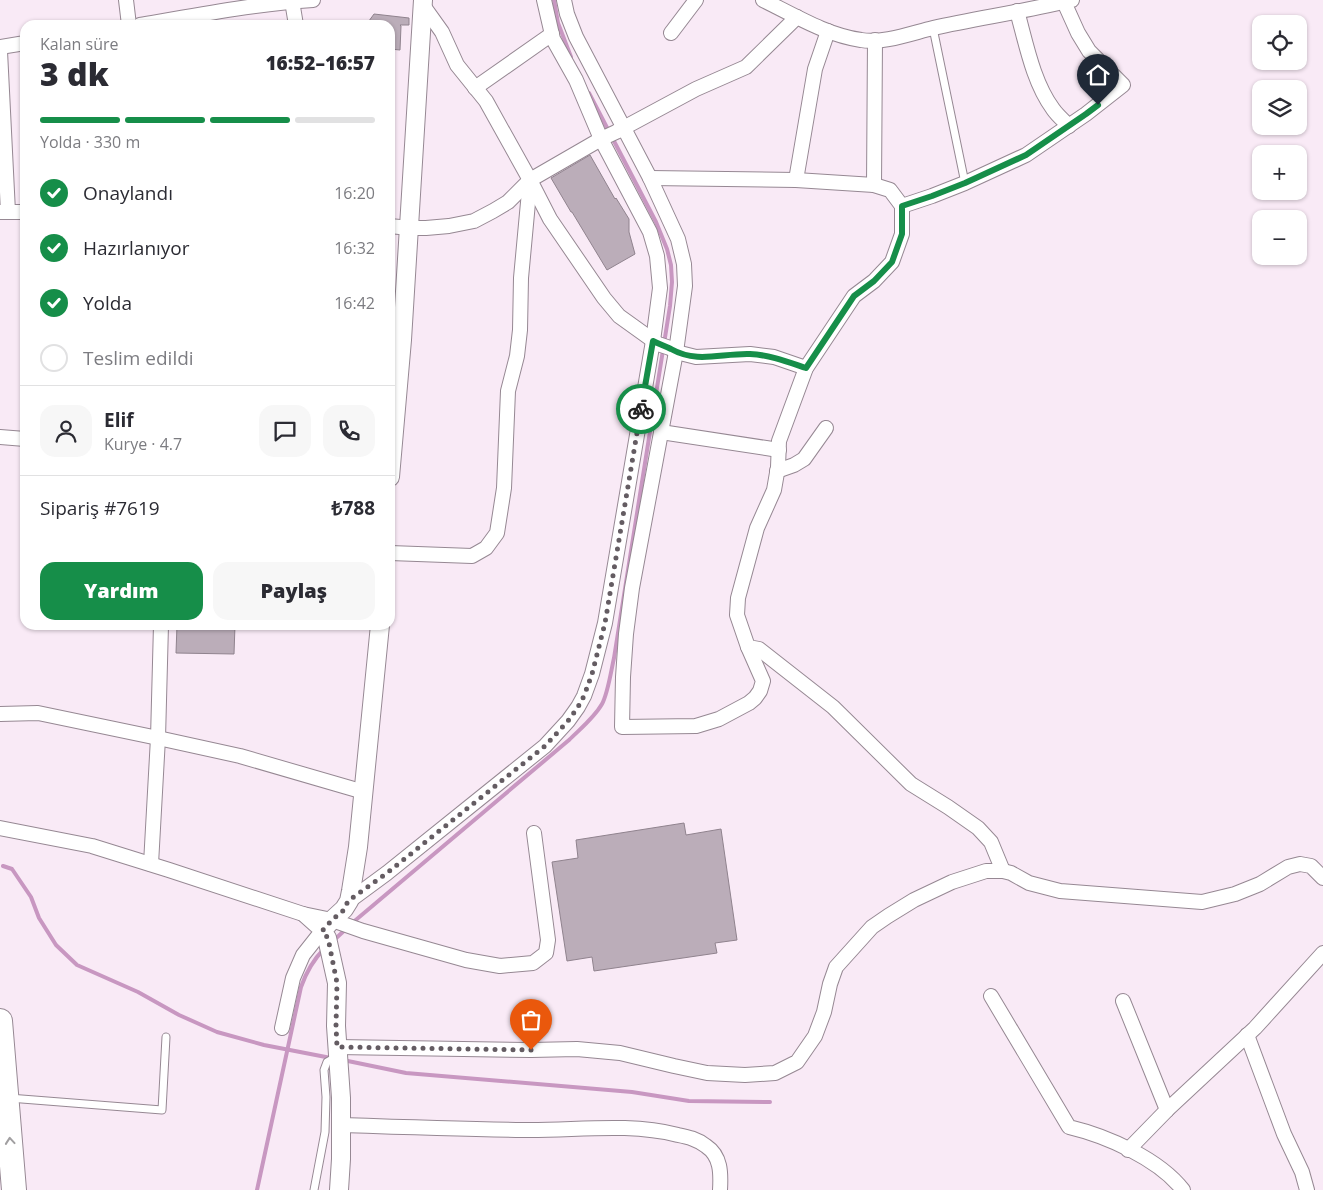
<!DOCTYPE html>
<html lang="tr">
<head>
<meta charset="utf-8">
<style>
	:root { --surface:#fff; --page:#f7f7f7; --text:#2b2b33; --muted:#7c7c81; --line:#e1e1e2; --accent:#168e49 }
	body { margin:0; font-family:"Open Sans",sans-serif; background:var(--page); color:var(--text); height:100vh; display:flex; flex-direction:column; font-size:19px; white-space:nowrap }
	* { box-sizing:border-box; margin:0 }
	p { font-size:16px; color:var(--muted) }
	.icon { flex:none; width:28px; height:28px; fill:none; stroke:currentColor; stroke-width:2; stroke-linecap:round; stroke-linejoin:round }
	.map { position:relative; flex:1; overflow:hidden }
	.drawer { position:absolute; left:20px; top:20px; width:375px; height:610px; display:flex; flex-direction:column; background:var(--surface); border-radius:15px; box-shadow:0 1px 4px #0004 }
	.drawer>* { flex:none }
	.tools { position:absolute; left:1252px; top:15px; display:grid; gap:10px }
	.tools a { display:grid; place-items:center; width:55px; height:55px; border-radius:10px; background:var(--surface); box-shadow:0 1px 4px #0004; font-size:25px }
	.pin { position:absolute; display:grid; place-items:center; width:42px; height:42px; color:#fff; margin:-51px -21px; border-radius:50% 50% 50% 0; rotate:-45deg; box-shadow:0 0 5px #0007 }
	.pin .icon { rotate:45deg }
	.courier { position:absolute; display:grid; place-items:center; width:50px; height:50px; margin:-25px; border:4px solid #168e49; border-radius:50%; background:#fff; color:#222; box-shadow:0 1px 6px #0007 }
	.summary em { font-style:normal; font-weight:800 }
	.summary div { display:flex; flex-direction:column-reverse }
	.summary { display:flex; align-items:center; justify-content:space-between; height:85px; padding:0 20px }
	h1 { font-size:32px; font-weight:800; line-height:38px }
	.bar { display:grid; grid-template-columns:repeat(4,1fr); gap:8px 5px; align-content:center; height:60px; padding:0 20px }
	.bar i { height:6px; border-radius:4px; background:var(--line) }
	.bar .current { background:var(--accent) }
	.bar p { grid-column:span 4 }
	.line { display:flex; align-items:center; gap:12px; padding:0 20px; border-top:1px solid var(--line) }
	.line div { flex:1 }
	.round { display:grid; place-items:center; flex:none; width:52px; height:52px; border-radius:15px; background:var(--page) }
	ol { padding:0 20px; list-style:none }
	li { display:flex; align-items:center; gap:15px; height:55px }
	li p { margin-inline-start:auto }
	li .icon { padding:5px; border-radius:50%; background:var(--accent); color:#fff; stroke-width:4 }
	li:last-child { color:var(--muted) }
	li i { width:28px; height:28px; border:2px solid var(--line); border-radius:50% }
	.button { display:flex; gap:10px; margin-top:auto; padding:10px 20px }
	.button a { flex:1; height:58px; border-radius:15px; background:var(--accent); color:#fff; font-size:20px; font-weight:800; line-height:58px; text-align:center }
	.button a+a { background:var(--page); color:var(--text) }
	.map>svg:first-child { display:block }
	.lines { fill:none; stroke-linecap:round; stroke-linejoin:round }
	.stream { stroke:#c897c1; stroke-width:4 }
	.building { fill:#bbadb9; stroke:#90838e }
	.service-casing { stroke:#968893; stroke-width:9 }
	.minor-casing { stroke:#968893; stroke-width:16 }
	.tertiary-casing { stroke:#968893; stroke-width:20 }
	.trunk-casing { stroke:#968893; stroke-width:26 }
	.service { stroke:#fff; stroke-width:7 }
	.minor { stroke:#fff; stroke-width:14 }
	.tertiary { stroke:#fff; stroke-width:18 }
	.trunk { stroke:#fff; stroke-width:24 }
	.oneway { stroke:#a19fa1 }
	.done { stroke:#645c62; stroke-width:5; stroke-dasharray:0 9 }
	.route { stroke:#168e49; stroke-width:6 }
</style>
</head>
<body>
<div class="map">
<svg width="1323" height="1190" viewBox="0 0 1323 1190">
	<rect width="100%" height="100%" fill="#f9eaf6"/>
	<g class="lines">
		<g class="stream">
			<path d="M554 0 558 23 571 57"/>
			<path d="M3 866 12 869 31 897 39 918 56 945 77 965 138 992 179 1015 217 1032 264 1045 331 1058"/>
			<path d="M351 924 569 740C580 729 594 718 602 704 608 693 611 671 614 658L670 306 672 282 671 265 667 249 656 222 589 93"/>
			<path d="M333 941 346 929"/>
			<path d="M343 1060 406 1073 632 1092 689 1101 770 1102"/>
			<path d="M257 1190 301 987C306 973 313 960 324 949"/>
		</g>
	</g>
	<g class="building">
		<path d="M374 14 409 18V25H400L401 26 400 50 390 49V25H366Z"/>
		<path d="M590 155 615 199 616 198 629 219V232L635 254 607 270 572 212H571L551 178Z"/>
		<path d="M177 625H235L234 654 176 653Z"/>
		<path d="M684 823 686 835 721 829 737 940 715 943 717 953 594 971 592 957 567 961 552 862 578 858 576 840Z"/>
	</g>
	<g class="lines">
		<defs>
			<g id="service">
				<path d="M933 28 965 183"/>
				<path d="M9 1098 162 1110 166 1037"/>
				<path d="M314 1190 325 1132 326 1097 324 1070 327 1062 334 1058H338"/>
			</g>
			<g id="minor">
				<path d="M126 0 129 25"/>
				<path d="M564 0 567 14 576 37 650 178 678 239 684 264 685 286 676 352 632 588 626 634 623 677 622 727 696 726 719 719 749 703 755 698 760 691 763 681 748 647"/>
				<path d="M763 0C794 15 826 35 861 40 882 44 912 33 933 28 979 18 1026 11 1072 0"/>
				<path d="M292 1 296 25"/>
				<path d="M422 4 442 32 457 65 486 101 530 180 550 219 604 298 619 316 658 344 670 348 676 352 696 357 750 354 774 357 806 368"/>
				<path d="M1017 11C1026 43 1033 82 1053 109 1057 115 1063 120 1069 126"/>
				<path d="M140 25C197 15 255 4 313 0"/>
				<path d="M671 33 696 0"/>
				<path d="M0 47 25 43"/>
				<path d="M0 51 8 212"/>
				<path d="M475 88 552 34"/>
				<path d="M650 178 796 180 874 185 890 190 902 206V234L892 262 874 281 854 296 806 368 779 441 778 467 774 490 757 528 738 598 737 615 748 647 759 649 833 707 911 784 948 807 978 828 991 842 1003 871"/>
				<path d="M796 180 815 69 828 31"/>
				<path d="M874 185 875 40"/>
				<path d="M902 206 932 196 965 183 1026 155 1086 114 1123 85 1089 51 1078 33 1064 2"/>
				<path d="M1 212H25"/>
				<path d="M390 226 409 228H426L449 226 474 221 493 211 508 202 530 180 601 139 616 132 696 89 746 67 797 17"/>
				<path d="M661 432 779 450"/>
				<path d="M0 437 25 439"/>
				<path d="M777 471 794 465 804 459 826 428"/>
				<path d="M390 553 472 556 486 548 497 533 504 488 508 391 517 356 520 330 521 278 530 181"/>
				<path d="M0 714 38 713 158 738 240 756 364 792"/>
				<path d="M0 828 92 846 169 870 303 914 322 931 303 955 293 978 282 1028"/>
				<path d="M151 864 158 738 161 625"/>
				<path d="M349 901 387 873 545 746 568 721 578 707 584 696 592 674 605 623 653 341 660 288 657 256 650 232 601 139 576 80 553 39 544 0"/>
				<path d="M303 914 332 920 363 931 466 960 500 966 533 963 546 953 548 940 534 833"/>
				<path d="M991 996 1069 1127C1107 1136 1159 1159 1183 1190"/>
				<path d="M1123 1001 1167 1110"/>
				<path d="M1247 1035 1284 1134 1302 1172 1307 1190"/>
				<path d="M337 1047 531 1050 577 1049 620 1053 674 1066 707 1073 745 1075 775 1073 797 1062 815 1036 824 1012 830 984 836 967 872 927 888 916 914 900 952 882 986 871H1003L1011 873 1029 883 1060 891 1202 902 1235 894 1260 884 1288 867 1300 864 1311 866 1323 878"/>
				<path d="M341 1125C401 1127 462 1129 523 1130 574 1131 627 1122 678 1135 688 1137 697 1139 706 1146 721 1156 721 1173 720 1190"/>
				<path d="M1128 1150 1167 1110 1255 1028 1323 953"/>
			</g>
			<g id="tertiary">
				<path d="M390 477 402 340 423 0"/>
				<path d="M339 1190 341 1159V1098L336 1026 337 983 327 938 322 931 332 920 344 909 349 901 351 891 358 847 380 625"/>
			</g>
			<path id="trunk" d="M0 1021 14 1190"/>
		</defs>
		<use href="#service" class="service-casing"/>
		<use href="#minor" class="minor-casing"/>
		<use href="#tertiary" class="tertiary-casing"/>
		<use href="#trunk" class="trunk-casing"/>
		<use href="#service" class="service"/>
		<use href="#minor" class="minor"/>
		<use href="#tertiary" class="tertiary"/>
		<use href="#trunk" class="trunk"/>
	</g>
	<defs><path id="oneway-chevron" d="M-2-3.5L2.5 0L-2 3.5" fill="none" stroke-width="1.6" stroke-linecap="round" stroke-linejoin="round" transform="scale(1.25)"/></defs>
	<use class="oneway" href="#oneway-chevron" transform="translate(10 1141) rotate(-95)"/>
	<g class="lines">
		<path class="done" d="M531 1050 337 1047 336 1026 337 983 328 938 322 931 332 920 344 910 348 901 387 873 545 746 568 721 578 707 584 696 592 674 605 623 641 409"/>
		<path class="route" d="M641 409 653 341C659 344 665 346 671 349 698 364 721 353 750 354 770 355 788 362 806 368L854 296 874 281 892 262 902 234V206L932 196 965 183 1026 155 1086 114 1098 105"/>
	</g>
</svg>
<div class="tools">
<a><svg class="icon" aria-label="locate" viewBox="0 0 24 24"><circle cx="12" cy="12" r="6"/><path d="M12 2v4M12 18v4M2 12h4M18 12h4"/></svg></a>
<a><svg class="icon" aria-label="layers" viewBox="0 0 24 24"><path d="M12 4l9 5-9 5-9-5zM3 14l9 5 9-5"/></svg></a>
<a>+</a>
<a>−</a>
</div>
<div class="pin" style="left:531px;top:1050px;background:#ea580c"><svg class="icon" aria-label="bag" viewBox="0 0 24 24"><path d="M5 8h14l-1 12H6zM9 8a3 3 0 0 1 6 0"/></svg></div>
<div class="pin" style="left:1098px;top:105px;background:#1f2937"><svg class="icon" aria-label="home" viewBox="0 0 24 24"><path d="M3 11l9-7 9 7M6 9v11h12V9"/></svg></div>
<div class="courier" style="left:641px;top:409px"><svg class="icon" aria-label="bike" viewBox="0 0 24 24"><circle cx="6" cy="16" r="4"/><circle cx="18" cy="16" r="4"/><path d="M6 16l4-8h5l3 8M10 8l3 8H6M13 5h3"/></svg></div>
<section class="drawer">
<div class="summary"><div><h1>3 dk</h1><p>Kalan süre</p></div><em>16:52–16:57</em></div>
<div class="bar"><i class="current"></i><i class="current"></i><i class="current"></i><i></i><p>Yolda · 330 m</p></div>
<ol>
<li><svg class="icon" aria-label="check" viewBox="0 0 24 24"><path d="M5 12l5 5 9-10"/></svg>Onaylandı<p>16:20</p></li>
<li><svg class="icon" aria-label="check" viewBox="0 0 24 24"><path d="M5 12l5 5 9-10"/></svg>Hazırlanıyor<p>16:32</p></li>
<li><svg class="icon" aria-label="check" viewBox="0 0 24 24"><path d="M5 12l5 5 9-10"/></svg>Yolda<p>16:42</p></li>
<li><i></i>Teslim edildi</li>
</ol>
<div class="line" style="height:90px"><a class="round"><svg class="icon" aria-label="person" viewBox="0 0 24 24"><circle cx="12" cy="8" r="4"/><path d="M4 21q1-7 8-7t8 7"/></svg></a><div><b>Elif</b><p>Kurye · 4.7</p></div><a class="round"><svg class="icon" aria-label="chat" viewBox="0 0 24 24"><path d="M4 5h16v11H9l-5 4z"/></svg></a><a class="round"><svg class="icon" aria-label="phone" viewBox="0 0 24 24"><path d="M5 4h4l2 5-3 2q2 4 5 5l2-3 5 2v4C11 20 4 13 5 4z"/></svg></a></div>
<div class="line" style="height:65px"><div>Sipariş #7619</div><b>₺788</b></div>
<div class="button"><a>Yardım</a><a>Paylaş</a></div>
</section>
</div>
</body>
</html>
